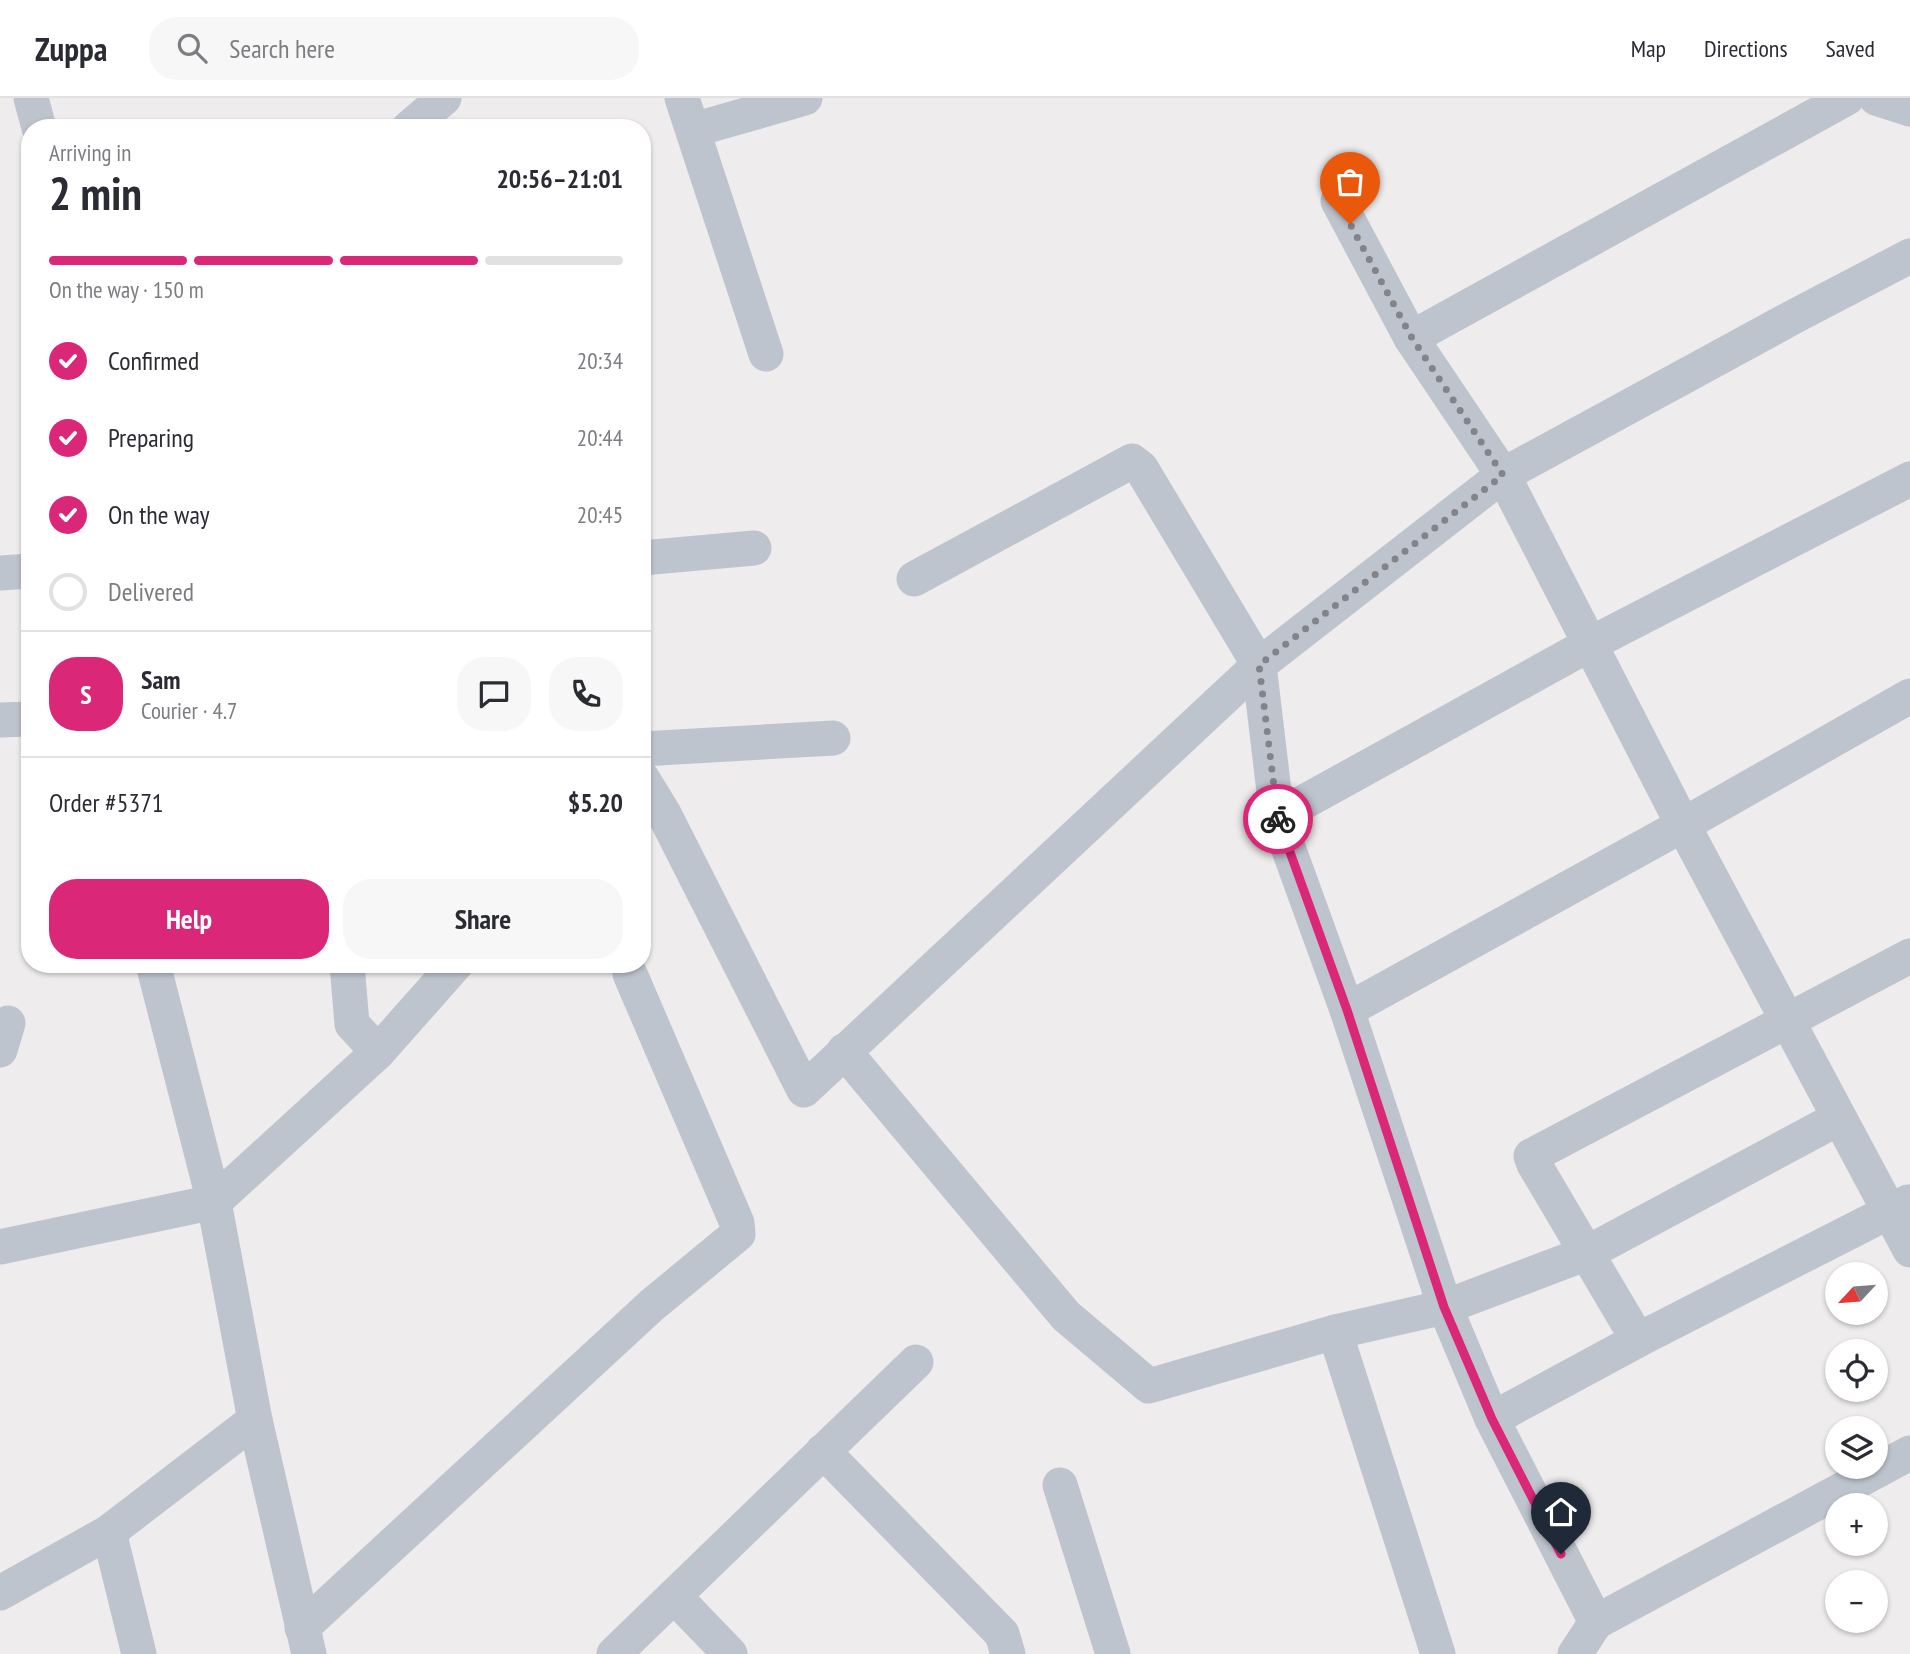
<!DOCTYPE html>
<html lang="en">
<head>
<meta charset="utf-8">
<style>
	:root { --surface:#fff; --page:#f7f7f7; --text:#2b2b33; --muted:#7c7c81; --line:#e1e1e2; --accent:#db2777 }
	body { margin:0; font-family:"PT Sans Narrow",sans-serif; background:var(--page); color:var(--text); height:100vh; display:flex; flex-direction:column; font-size:26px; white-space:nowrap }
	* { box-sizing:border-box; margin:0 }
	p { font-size:23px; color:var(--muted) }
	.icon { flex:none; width:38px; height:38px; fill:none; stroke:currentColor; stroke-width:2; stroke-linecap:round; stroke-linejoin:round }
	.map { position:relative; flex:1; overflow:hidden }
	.drawer { position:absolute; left:21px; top:21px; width:630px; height:854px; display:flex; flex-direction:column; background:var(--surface); border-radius:28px; box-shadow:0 2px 5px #0004 }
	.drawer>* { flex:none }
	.needle { width:46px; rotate:244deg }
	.buttons { position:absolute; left:1825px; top:1164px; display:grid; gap:14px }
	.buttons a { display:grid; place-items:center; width:63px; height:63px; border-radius:50%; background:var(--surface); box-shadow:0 2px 5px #0004; font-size:35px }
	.pin { position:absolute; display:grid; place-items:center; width:60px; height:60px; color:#fff; margin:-72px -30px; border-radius:50% 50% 50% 0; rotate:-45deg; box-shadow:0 0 7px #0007 }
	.pin .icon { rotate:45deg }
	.courier { position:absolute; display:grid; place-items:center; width:70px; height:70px; margin:-35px; border:5px solid #db2777; border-radius:50%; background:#fff; color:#222; box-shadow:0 2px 9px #0007 }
	.head em { font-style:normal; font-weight:700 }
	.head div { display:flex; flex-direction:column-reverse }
	.head { display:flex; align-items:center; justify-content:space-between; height:119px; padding:0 28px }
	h1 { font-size:46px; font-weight:700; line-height:52px }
	.bar { display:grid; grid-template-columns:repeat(4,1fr); gap:10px 7px; align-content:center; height:84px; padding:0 28px }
	.bar i { height:9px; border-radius:5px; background:var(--line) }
	.bar .on { background:var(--accent) }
	.bar p { grid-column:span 4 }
	.line { display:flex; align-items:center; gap:18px; padding:0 28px; border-top:2px solid var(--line) }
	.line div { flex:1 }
	.round { display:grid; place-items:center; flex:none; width:74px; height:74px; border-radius:28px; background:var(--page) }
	ol { padding:0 28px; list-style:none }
	li { display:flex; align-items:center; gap:21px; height:77px }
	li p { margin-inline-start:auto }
	li .icon { padding:7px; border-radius:50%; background:var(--accent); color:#fff; stroke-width:4 }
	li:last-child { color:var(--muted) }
	li i { width:38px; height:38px; border:4px solid var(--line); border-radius:50% }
	.primary-button { display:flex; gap:14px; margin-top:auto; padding:14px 28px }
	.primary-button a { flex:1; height:80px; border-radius:28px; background:var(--accent); color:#fff; font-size:28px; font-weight:700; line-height:80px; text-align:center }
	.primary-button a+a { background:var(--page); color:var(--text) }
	header { display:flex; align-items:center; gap:42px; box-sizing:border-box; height:98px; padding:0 35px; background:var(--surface); border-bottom:2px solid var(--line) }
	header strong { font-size:33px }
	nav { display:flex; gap:38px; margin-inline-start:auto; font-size:24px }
	.search { width:490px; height:63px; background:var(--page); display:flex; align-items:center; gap:18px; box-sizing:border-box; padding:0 24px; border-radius:28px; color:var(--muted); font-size:26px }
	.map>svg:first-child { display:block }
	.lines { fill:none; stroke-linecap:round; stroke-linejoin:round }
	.minor { stroke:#bec4cd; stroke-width:35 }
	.done { stroke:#81858b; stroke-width:7; stroke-dasharray:0 12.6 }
	.route { stroke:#db2777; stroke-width:9 }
</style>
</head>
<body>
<header>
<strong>Zuppa</strong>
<div class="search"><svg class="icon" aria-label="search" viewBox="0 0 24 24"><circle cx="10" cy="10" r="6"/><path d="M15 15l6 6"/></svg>Search here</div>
<nav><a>Map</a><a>Directions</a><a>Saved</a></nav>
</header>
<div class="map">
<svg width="1910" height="1556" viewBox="0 0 1910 1556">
	<rect width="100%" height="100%" fill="#eeecec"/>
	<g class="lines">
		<g class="minor">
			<path d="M31 0 39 30"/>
			<path d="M682 0 766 256"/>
			<path d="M1876 0 1910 11"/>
			<path d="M409 30 444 0"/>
			<path d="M693 32 805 0"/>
			<path d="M1338 103 1411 240 1503 377 1683 727 1910 1152"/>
			<path d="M1411 240 1847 0"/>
			<path d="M642 460 754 450"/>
			<path d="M0 475 30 473"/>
			<path d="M0 622 30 621"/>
			<path d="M642 651 833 640"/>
			<path d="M642 680 664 716 804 992 1259 567 1141 370 1132 363 914 481"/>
			<path d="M1277 719 1590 546 1910 381"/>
			<path d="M153 866 214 1104 255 1322 309 1556"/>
			<path d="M347 866 352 926 378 954"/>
			<path d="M1347 912 1683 727 1910 598"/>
			<path d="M0 952 8 925"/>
			<path d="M844 953 1066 1218 1149 1288 1335 1234"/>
			<path d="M0 1149 214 1104 378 954 456 866"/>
			<path d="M1638 1242 1534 1066 1531 1058 1910 858"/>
			<path d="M1492 1321 1638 1242 1908 1104"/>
			<path d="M823 1353 1002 1536 1008 1556"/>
			<path d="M1060 1387 1113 1556"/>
			<path d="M109 1434 139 1556"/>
			<path d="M0 1495 109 1434 255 1322"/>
			<path d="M674 1498 730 1556"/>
			<path d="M1596 1524 1910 1355"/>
			<path d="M302 1530 652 1207 738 1136 737 1125 630 876"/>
			<path d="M614 1556 916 1264"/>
			<path d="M1438 1556 1335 1234 1445 1209 1587 1155 1839 1020"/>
			<path d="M1575 1556 1596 1524 1492 1321 1445 1209 1347 912 1277 719 1259 567 1503 377 1797 217 1910 158"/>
		</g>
	</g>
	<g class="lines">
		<path class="done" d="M1278 721 1259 567 1503 377 1412 240 1350 126"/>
		<path class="route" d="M1278 721 1347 912 1444 1209 1492 1321 1561 1456"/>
	</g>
</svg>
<div class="buttons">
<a><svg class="needle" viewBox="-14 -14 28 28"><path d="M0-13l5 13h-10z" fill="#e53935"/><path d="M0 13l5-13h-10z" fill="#7c7c81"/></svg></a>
<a><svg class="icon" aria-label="locate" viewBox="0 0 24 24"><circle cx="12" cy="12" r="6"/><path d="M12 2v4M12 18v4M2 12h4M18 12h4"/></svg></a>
<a><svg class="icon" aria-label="layers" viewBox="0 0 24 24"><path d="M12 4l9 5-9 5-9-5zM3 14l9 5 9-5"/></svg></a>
<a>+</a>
<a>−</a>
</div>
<div class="pin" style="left:1350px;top:126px;background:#ea580c"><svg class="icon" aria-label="bag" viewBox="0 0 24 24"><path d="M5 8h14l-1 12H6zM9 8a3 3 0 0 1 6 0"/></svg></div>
<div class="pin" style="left:1561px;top:1456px;background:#1f2937"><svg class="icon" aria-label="home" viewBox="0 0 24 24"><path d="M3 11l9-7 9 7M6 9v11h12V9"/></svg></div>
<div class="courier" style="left:1278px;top:721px"><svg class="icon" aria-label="bike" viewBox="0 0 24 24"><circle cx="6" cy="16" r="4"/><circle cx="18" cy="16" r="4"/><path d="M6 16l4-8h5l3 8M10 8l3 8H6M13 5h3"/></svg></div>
<section class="drawer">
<div class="head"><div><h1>2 min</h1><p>Arriving in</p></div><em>20:56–21:01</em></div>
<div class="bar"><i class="on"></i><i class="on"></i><i class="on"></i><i></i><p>On the way · 150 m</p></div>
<ol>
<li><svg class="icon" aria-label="check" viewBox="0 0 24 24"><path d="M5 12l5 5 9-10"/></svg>Confirmed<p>20:34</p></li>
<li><svg class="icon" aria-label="check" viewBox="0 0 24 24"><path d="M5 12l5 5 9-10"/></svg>Preparing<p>20:44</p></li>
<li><svg class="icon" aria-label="check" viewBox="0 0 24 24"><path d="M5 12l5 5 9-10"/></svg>On the way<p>20:45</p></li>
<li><i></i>Delivered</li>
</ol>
<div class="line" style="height:126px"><b class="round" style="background:var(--accent);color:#fff">S</b><div><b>Sam</b><p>Courier · 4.7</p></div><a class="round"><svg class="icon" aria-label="chat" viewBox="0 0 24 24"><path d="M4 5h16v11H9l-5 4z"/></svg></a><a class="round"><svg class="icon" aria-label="phone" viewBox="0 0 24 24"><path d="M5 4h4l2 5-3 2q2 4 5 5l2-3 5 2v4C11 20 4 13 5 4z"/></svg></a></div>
<div class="line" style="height:91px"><div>Order #5371</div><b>$5.20</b></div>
<div class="primary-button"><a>Help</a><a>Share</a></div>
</section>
</div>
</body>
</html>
